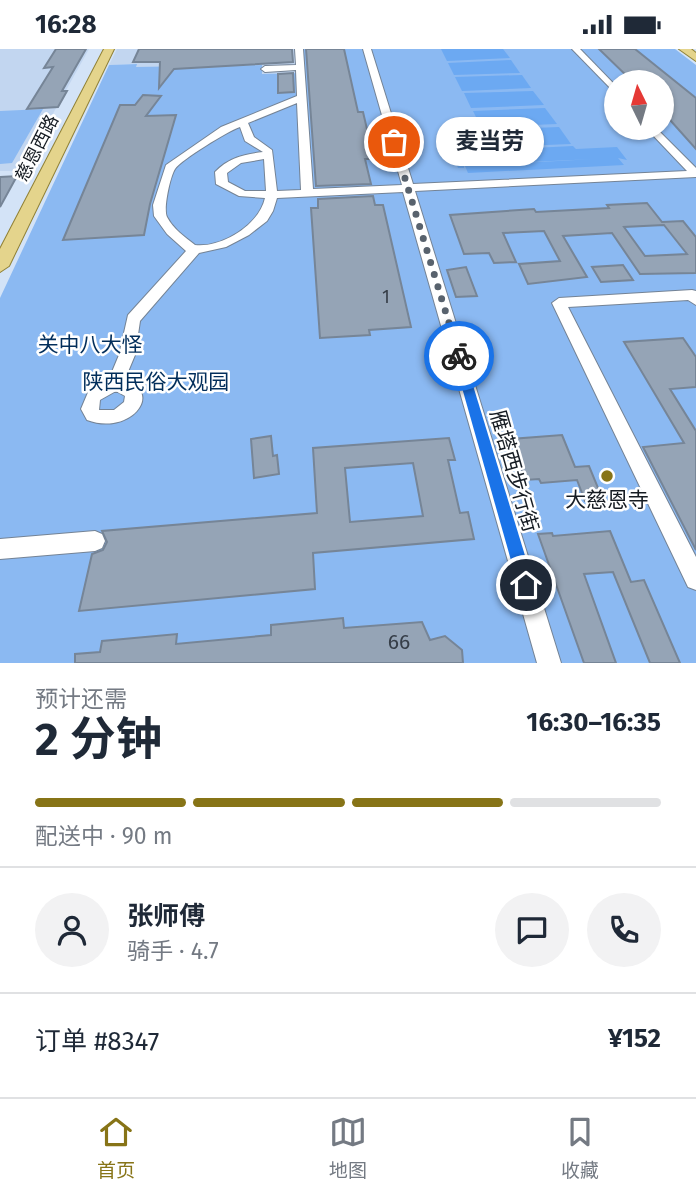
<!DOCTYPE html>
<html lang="zh">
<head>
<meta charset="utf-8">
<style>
	:root { --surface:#fff; --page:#f2f2f3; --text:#1f2937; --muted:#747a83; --line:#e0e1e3; --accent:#877417 }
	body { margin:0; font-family:"Fira Sans","Noto Sans SC",sans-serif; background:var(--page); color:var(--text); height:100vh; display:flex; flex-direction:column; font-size:26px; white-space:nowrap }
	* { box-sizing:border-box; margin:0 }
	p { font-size:23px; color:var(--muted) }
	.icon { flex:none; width:38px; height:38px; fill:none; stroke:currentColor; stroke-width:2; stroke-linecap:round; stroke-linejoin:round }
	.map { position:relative; height:614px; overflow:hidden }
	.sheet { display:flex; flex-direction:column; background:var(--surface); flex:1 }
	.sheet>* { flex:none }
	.needle { width:46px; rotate:355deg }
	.controls { position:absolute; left:604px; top:21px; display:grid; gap:14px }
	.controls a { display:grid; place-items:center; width:70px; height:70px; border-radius:50%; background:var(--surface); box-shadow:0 2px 5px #0004; font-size:35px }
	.pin { position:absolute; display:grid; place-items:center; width:60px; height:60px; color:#fff; margin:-30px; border:4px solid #fff; border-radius:50%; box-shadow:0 2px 7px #0007 }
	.courier { position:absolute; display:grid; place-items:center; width:70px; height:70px; margin:-35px; border:5px solid #1a73e8; border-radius:50%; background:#fff; color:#222; box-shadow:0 2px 9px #0007 }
	.bubble { position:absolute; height:49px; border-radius:24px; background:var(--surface); box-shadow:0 2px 5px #0004; font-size:23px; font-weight:700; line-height:49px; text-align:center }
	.headline em { font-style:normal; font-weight:700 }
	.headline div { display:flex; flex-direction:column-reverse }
	.headline { display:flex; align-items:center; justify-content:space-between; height:119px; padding:0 35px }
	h1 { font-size:46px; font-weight:700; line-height:52px }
	.bar { display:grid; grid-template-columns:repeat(4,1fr); gap:10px 7px; align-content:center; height:84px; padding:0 35px }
	.bar i { height:9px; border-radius:5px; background:var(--line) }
	.bar .current { background:var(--accent) }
	.bar p { grid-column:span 4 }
	.line { display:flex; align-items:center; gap:18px; padding:0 35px; border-top:2px solid var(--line) }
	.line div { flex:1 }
	.round { display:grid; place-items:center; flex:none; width:74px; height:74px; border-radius:37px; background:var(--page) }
	.status { display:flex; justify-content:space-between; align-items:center; height:49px; padding:0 35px; background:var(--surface); direction:ltr }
	.status svg { height:19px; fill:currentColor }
	.dock { display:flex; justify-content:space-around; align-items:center; height:98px; border-top:2px solid var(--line); background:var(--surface); font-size:19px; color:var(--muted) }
	.dock a { display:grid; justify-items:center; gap:4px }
	.dock .current { color:var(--accent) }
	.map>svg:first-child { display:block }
	.built { fill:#c2d6f0 }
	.green { fill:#8bb9f2; fill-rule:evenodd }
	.water { fill:#6ca9f2 }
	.building { fill:#95a4b6; stroke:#768597; stroke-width:2; fill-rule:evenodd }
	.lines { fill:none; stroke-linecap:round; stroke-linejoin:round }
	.minor-casing { stroke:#748395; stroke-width:2 }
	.major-casing { stroke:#908135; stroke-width:2 }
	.minor { fill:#fff; fill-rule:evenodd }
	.major { fill:#e4d48c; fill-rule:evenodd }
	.route { fill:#1a73e8 }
	.done { stroke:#58626d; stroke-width:7; stroke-dasharray:0 12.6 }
	.poi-dot { fill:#877417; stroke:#fff; stroke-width:2.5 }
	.labels { text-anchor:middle; stroke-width:5; stroke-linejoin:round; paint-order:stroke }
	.far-street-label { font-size:18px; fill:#161c23; stroke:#fff }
	.number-label { font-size:18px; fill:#363e48 }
	.park-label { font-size:21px; fill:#022e5b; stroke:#fff }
	.street-label { font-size:21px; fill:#161c23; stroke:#fff }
	.poi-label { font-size:21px; fill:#161c23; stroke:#fff }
	.near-number-label { font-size:21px; fill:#363e48 }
</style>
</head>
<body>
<div class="status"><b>16:28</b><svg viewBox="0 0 49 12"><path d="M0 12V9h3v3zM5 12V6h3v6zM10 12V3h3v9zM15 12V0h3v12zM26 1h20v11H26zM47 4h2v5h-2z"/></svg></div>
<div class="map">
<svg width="696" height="614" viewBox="0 0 696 614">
	<rect width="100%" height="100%" fill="#d3e3f7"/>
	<g class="built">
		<path d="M0 0H89L21 122H0Z"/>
		<path d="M117 0H302L307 24 261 25V16L135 19 136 15 109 16Z"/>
	</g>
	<g class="green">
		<path d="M299 0H675L696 16V614H0V249L109 16 137 15 136 18 262 16V25L300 24ZM616 33H662V79H616Z"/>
		<path d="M43 60 12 114 0 115V62Z"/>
	</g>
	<g class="water">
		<path d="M441 0H503L510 9 447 12Z"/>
		<path d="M511 11 520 24 454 26 448 14Z"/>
		<path d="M522 26 531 39 462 42 455 28Z"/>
		<path d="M533 42 544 56 471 59 464 44Z"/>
		<path d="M545 59 557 75 481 78 473 62Z"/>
		<path d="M559 78 571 95 492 98 483 81Z"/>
		<path d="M573 97 576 100 617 98 627 111 618 109 624 116 468 124 465 117 594 110 464 116V119H458L453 106 494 104 493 101Z"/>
	</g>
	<g class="building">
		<path d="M56 0H86L62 42H67L58 58 27 60 53 18 44 19Z"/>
		<path d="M139 0H292L293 13 174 20 159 39 160 13H133Z"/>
		<path d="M306 0H344L358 63H363L374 110H365L371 135 316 137Z"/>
		<path d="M599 0H635L696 49V100L662 62V33H633Z"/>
		<path d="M293 24 294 43 278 44V25Z"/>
		<path d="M143 46 161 47 146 67 176 66 150 155 144 186 63 191 120 56H135Z"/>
		<path d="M17 127 0 158V128Z"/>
		<path d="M373 147 375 156H383L411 278 369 281 370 286 320 289 311 159H318V150Z"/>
		<path d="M647 154 662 173 683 172 696 188V224L640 225 612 184 563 187 587 228 528 235 519 215 560 212 544 182 503 184 516 213 494 214 489 204 464 205 450 166 534 160 536 163 609 159 607 156ZM664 176 687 205 645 207 624 178Z"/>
		<path d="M623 216 633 231 601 233 592 218Z"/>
		<path d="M466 218 477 247 456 248 447 221Z"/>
		<path d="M683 289 696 308V338L670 340 696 382V501L643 398 684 394 624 293Z"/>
		<path d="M562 386 575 418 589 417 603 451 585 452 577 431 541 434 539 430 525 431 511 390Z"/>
		<path d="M271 387 273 407 277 406 279 425 254 429 251 390Z"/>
		<path d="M449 389 455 411H448L460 464 468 463 474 490 313 504 315 540 79 562 92 505 103 501 107 493 102 482 317 464 313 399ZM413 414 423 467 350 473 345 419Z"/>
		<path d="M610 482 631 533 644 531 680 614H650L613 523 584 525 616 614H584L538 485 552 484 553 487Z"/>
		<path d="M343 569 344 579 422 573 430 591 445 587 462 601 463 614H75V605L100 603 102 592 177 585 176 595 271 586V576Z"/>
	</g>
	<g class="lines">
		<defs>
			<g id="minor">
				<path d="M295 0H303L313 140 402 136 363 0H371L413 135 687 122 646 79H656L696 119V128L415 142 561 614H537L403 143 277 149 273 162 267 172 249 186 226 198 199 204 140 272 135 306 125 330C165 345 129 387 87 371L81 360 89 341 109 330 119 306 128 266 186 202 167 185 154 167 153 156 166 116 221 78 297 47 296 21 265 23 261 20 265 17 296 16ZM297 54 301 141 277 142 272 101 254 88 248 74ZM240 78 245 92 263 103C245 105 228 109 215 123L216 135 239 147 265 149C259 176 222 199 195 196 185 188 173 180 167 168 163 160 170 128 175 120 181 111 228 82 240 78ZM264 110 266 142H245L228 133 227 124 241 114ZM116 342 125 347 124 353 114 361H99L100 351Z"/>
				<path d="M572 0H580L616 37V45Z"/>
				<path d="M692 241 696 242V256L688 251 568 258 696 508V541L688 538 552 254 559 249Z"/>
				<path d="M95 482 102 485 105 492 102 499 95 502 0 510V490Z"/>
			</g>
			<g id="major">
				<path d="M104 0H114L9 217 0 223V200Z"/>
				<path d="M679 0H691L696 4V12Z"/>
			</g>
		</defs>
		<use href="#minor" class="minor-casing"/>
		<use href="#major" class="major-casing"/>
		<use href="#minor" class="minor"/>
		<use href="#major" class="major"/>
	</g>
	<path class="route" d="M459 302 464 307 534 536 531 542 526 544 520 542 518 536 453 307Z"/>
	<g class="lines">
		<path class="done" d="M394 93 459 307"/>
	</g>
	<circle class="poi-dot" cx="607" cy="427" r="7"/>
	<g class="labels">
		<g class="far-street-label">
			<text transform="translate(37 99) rotate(-63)" y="6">慈恩西路</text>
		</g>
		<g class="number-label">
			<text x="386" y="254">1</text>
		</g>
		<g class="park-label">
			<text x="90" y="303">关中八大怪</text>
			<text x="156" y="340">陕西民俗大观园</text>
		</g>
		<g class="street-label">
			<text transform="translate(514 422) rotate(74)" y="7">雁塔西步行街</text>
		</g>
		<g class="poi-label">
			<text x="607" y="458">大慈恩寺</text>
		</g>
		<g class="near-number-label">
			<text x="399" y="600">66</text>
		</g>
	</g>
</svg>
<div class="controls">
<a><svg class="needle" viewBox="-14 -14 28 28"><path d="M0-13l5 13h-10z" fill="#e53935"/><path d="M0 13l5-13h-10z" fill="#747a83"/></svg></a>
</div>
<div class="pin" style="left:394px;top:93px;background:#ea580c"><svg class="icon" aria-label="bag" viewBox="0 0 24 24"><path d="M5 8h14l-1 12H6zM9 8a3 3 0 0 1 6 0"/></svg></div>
<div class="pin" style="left:526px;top:536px;background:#1f2937"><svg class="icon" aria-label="home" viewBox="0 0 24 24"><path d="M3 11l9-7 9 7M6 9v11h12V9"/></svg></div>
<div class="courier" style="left:459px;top:307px"><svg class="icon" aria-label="bike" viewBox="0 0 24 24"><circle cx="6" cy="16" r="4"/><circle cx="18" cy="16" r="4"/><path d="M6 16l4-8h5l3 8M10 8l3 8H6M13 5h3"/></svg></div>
<div class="bubble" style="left:436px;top:68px;width:108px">麦当劳</div>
</div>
<section class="sheet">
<div class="headline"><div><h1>2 分钟</h1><p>预计还需</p></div><em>16:30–16:35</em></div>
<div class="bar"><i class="current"></i><i class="current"></i><i class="current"></i><i></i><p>配送中 · 90 m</p></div>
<div class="line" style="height:126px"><a class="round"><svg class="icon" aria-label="person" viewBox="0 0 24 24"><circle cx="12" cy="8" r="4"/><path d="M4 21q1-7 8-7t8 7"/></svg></a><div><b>张师傅</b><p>骑手 · 4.7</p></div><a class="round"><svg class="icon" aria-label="chat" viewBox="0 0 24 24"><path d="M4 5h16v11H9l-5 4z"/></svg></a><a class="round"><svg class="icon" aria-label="phone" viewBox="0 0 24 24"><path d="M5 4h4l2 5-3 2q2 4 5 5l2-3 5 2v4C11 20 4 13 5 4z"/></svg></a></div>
<div class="line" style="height:91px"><div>订单 #8347</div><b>¥152</b></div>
</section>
<nav class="dock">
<a class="current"><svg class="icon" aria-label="home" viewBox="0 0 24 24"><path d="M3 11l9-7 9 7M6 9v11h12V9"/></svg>首页</a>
<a><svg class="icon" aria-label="map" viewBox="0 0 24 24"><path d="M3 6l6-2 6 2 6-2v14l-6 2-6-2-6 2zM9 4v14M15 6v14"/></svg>地图</a>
<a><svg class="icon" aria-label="saved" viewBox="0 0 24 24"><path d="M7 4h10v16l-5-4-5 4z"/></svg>收藏</a>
</nav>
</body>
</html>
